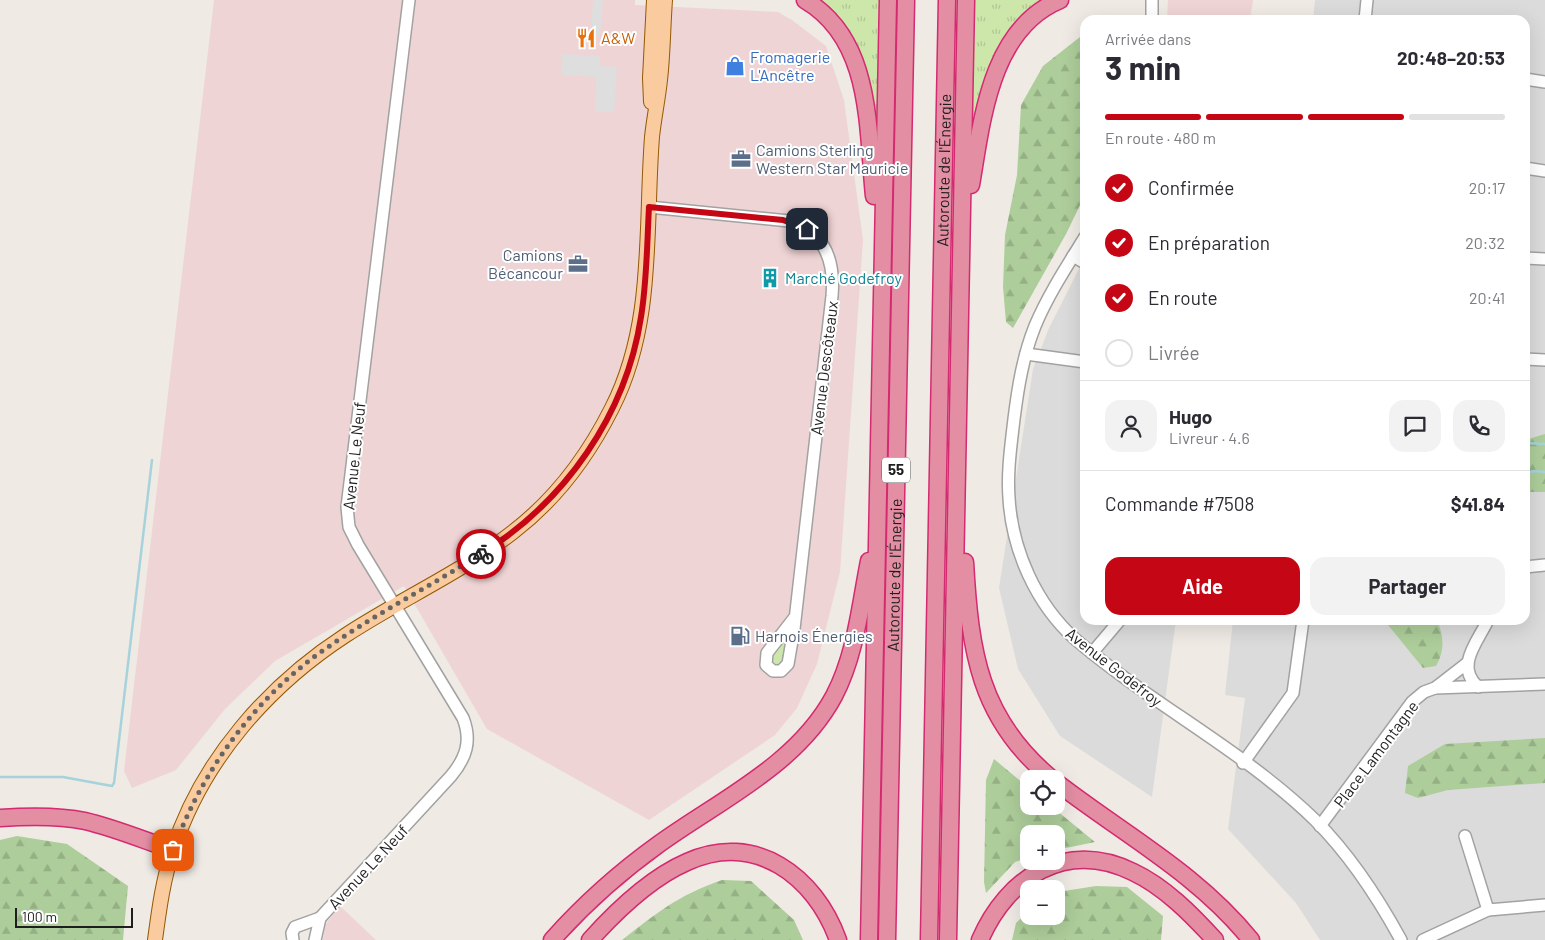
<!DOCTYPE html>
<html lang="fr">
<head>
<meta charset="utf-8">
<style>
	:root { --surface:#fff; --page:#f2f2f3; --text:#2b2b33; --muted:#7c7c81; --line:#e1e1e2; --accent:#c50715 }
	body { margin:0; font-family:Barlow,sans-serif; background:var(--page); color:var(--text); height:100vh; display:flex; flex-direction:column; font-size:19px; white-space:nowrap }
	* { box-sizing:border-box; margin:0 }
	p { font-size:16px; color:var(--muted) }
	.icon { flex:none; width:28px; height:28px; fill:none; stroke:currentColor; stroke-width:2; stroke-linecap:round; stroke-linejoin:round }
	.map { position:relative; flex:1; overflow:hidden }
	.drawer { position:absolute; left:1080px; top:15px; width:450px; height:610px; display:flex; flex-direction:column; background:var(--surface); border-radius:15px; box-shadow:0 5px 20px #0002 }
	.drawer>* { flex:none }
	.buttons { position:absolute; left:1020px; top:770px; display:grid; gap:10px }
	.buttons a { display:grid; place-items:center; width:45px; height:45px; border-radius:10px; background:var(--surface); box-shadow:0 5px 20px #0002; font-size:25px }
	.scale { position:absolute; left:15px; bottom:12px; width:118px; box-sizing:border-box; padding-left:5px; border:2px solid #1e1e1e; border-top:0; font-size:14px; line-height:18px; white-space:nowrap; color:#1e1e1e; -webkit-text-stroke:4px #fff; paint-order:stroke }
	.pin { position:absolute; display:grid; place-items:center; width:42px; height:42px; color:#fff; margin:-21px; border-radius:10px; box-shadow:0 2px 8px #0006 }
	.courier { position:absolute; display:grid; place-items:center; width:50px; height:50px; margin:-25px; border:4px solid #c50715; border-radius:50%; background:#fff; color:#222; box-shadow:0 1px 6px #0007 }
	.overview em { font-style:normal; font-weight:700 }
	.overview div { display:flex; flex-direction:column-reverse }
	.overview { display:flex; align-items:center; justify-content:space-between; height:85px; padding:0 25px }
	h1 { font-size:32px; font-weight:700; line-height:38px }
	.bar { display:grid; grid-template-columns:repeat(4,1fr); gap:8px 5px; align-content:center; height:60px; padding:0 25px }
	.bar i { height:6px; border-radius:4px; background:var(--line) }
	.bar .current { background:var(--accent) }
	.bar p { grid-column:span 4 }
	.line { display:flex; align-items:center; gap:12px; padding:0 25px; border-top:1px solid var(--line) }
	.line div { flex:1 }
	.round { display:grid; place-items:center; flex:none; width:52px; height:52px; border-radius:15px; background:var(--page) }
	ol { padding:0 25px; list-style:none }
	li { display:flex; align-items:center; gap:15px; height:55px }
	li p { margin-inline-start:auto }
	li .icon { padding:5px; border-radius:50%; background:var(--accent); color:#fff; stroke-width:4 }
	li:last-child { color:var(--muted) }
	li i { width:28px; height:28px; border:2px solid var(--line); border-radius:50% }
	.action { display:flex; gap:10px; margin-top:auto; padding:10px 25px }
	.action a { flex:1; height:58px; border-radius:15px; background:var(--accent); color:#fff; font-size:20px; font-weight:700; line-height:58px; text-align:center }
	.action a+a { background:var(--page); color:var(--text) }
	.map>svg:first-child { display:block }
	.residential { fill:#dcdbdb }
	.commercial { fill:#efd4d5 }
	.grass { fill:url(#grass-tufts) }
	.forest { fill:url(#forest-firs) }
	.parking { fill:#dedede }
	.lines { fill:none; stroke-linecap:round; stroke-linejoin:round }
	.stream { stroke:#a6d3db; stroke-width:2.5 }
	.minor-casing { stroke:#a2a2a2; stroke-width:14 }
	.major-casing { stroke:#935905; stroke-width:16 }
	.highway-casing { stroke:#d42a71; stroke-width:19 }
	.minor { stroke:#fff; stroke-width:11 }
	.major { stroke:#f9cb9f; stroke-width:14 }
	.highway { stroke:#e48ea4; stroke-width:16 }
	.done { stroke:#676563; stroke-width:5; stroke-dasharray:0 9 }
	.route { stroke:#c50715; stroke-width:6 }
	.labels { text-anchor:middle; stroke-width:4; stroke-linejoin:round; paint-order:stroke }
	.shield { fill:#fff; stroke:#626262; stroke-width:1 }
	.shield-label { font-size:15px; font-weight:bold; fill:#1e1e1e }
	.food-label { font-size:16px; fill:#c56008; stroke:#fff; text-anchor:start }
	.shop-label { font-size:16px; fill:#366cbe; stroke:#fff; text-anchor:start }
	.service-label { font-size:16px; fill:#4e5e75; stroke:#fff; text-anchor:start }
	.street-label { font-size:16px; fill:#1e1e1e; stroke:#fff }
	.culture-label { font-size:16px; fill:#0d838f; stroke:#fff; text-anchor:start }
</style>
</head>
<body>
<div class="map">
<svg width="1545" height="940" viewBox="0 0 1545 940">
	<defs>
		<pattern id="grass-tufts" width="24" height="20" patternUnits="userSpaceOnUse" patternTransform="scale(1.25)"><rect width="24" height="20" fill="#cde7ab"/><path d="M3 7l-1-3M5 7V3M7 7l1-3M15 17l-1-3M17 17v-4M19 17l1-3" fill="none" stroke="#b0c693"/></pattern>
		<pattern id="forest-firs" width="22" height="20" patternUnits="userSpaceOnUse" patternTransform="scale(1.25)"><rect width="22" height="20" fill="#adcd9a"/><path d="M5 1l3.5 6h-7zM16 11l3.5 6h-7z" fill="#94b084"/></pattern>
	</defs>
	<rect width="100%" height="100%" fill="#efeae4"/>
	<g class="residential">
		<path d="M1315 0H1545V940H1320L1296 903 1228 829 1245 698 1225 695 1233 620H1525V20H1313Z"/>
		<path d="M1085 257V620H1176L1152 797 1060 736 1018 669 999 588 1033 369 1049 328Z"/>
	</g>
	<g class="commercial">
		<path d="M214 0H635V5L778 12 792 20 826 46 844 100 863 240 840 572 817 664 797 708 775 735 649 820 487 729 404 586 275 661 225 709 176 770 132 788 124 771Z"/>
		<path d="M1168 0H1253L1250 20H1167Z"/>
		<path d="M340 906 376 940H323L325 925Z"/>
	</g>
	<g class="grass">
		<path d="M813 0H881L878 119 876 120 868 89Z"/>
		<path d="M971 0H1046L1031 11 971 128Z"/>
		<path d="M789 629 783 662 781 664H772L771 655Z"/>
	</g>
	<g class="forest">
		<path d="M1080 37 1085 38V195L1066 234 1013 328 1006 322 1003 287 1005 235 1017 175 1021 105 1043 66Z"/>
		<path d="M1545 434V492H1525V440Z"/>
		<path d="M1384 620H1437C1444 637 1445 650 1436 666L1423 668Z"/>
		<path d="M1545 738V783L1448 790 1418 798 1405 793 1408 766 1445 744Z"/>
		<path d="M994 759 1029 788V806H1051L1095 842 1056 850V834H1029V857L1015 862 986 893 984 882 986 780Z"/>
		<path d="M17 836 67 844 128 886 123 940H0V840Z"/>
		<path d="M722 880 751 881 794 920 803 940H622C658 912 677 896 722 880Z"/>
		<path d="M1096 886 1127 887 1163 916 1161 940H1012L1016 923 1029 910V916H1056V894L1064 891Z"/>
	</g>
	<g class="parking">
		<path d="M593 0H603L600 36 591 35Z"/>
		<path d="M562 54 600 56V66L617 67 614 112 595 111 596 77 561 75Z"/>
	</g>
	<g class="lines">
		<g class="stream">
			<path d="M1525 443 1545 444"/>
			<path d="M1525 473 1534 471 1545 472"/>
			<path d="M0 777H63L112 786 114 783 152 460"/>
		</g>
		<defs>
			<g id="minor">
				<path d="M1152 20V0"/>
				<path d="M1365 20 1367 0"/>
				<path d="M1525 79 1545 82"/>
				<path d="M1525 168 1545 171"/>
				<path d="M649 207 789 221C825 232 835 261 832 296L794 629 788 664 781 671H773L766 665 767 653 795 617"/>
				<path d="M1085 237C1067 266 1048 295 1035 326 1023 356 1018 387 1014 419 1011 445 1007 472 1009 498 1012 550 1036 604 1075 639 1151 704 1243 750 1315 820 1350 855 1377 896 1401 940"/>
				<path d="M1073 256 1085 263"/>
				<path d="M1525 258 1545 259"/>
				<path d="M1026 354 1085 362"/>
				<path d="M1525 359 1545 360"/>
				<path d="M1525 567 1545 565"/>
				<path d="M1092 653 1120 620"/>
				<path d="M1466 664 1435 688 1545 684"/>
				<path d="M1478 687C1455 666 1477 643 1488 620"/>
				<path d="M1243 763 1293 693 1303 620"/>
				<path d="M1320 826 1412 702 1424 692 1435 688"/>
				<path d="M1465 836 1488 910"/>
				<path d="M293 940 292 933 295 927 320 918 451 776C466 758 472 741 463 718L358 545 349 527 347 507 409 0"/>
				<path d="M315 940 320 918"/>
				<path d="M1423 940 1488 910 1545 905"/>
			</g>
			<g id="major">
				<path d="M651 102 650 78 654 0"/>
				<path d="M155 940C159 910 163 879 173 850 202 760 269 685 346 635 401 599 462 572 513 532 556 499 588 456 612 408 655 324 645 228 652 137 654 118 658 99 660 80 663 54 663 27 665 0"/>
			</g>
			<g id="highway">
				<path d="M805 0C873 40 867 129 874 196"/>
				<path d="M971 185C982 121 990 29 1060 0"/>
				<path d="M965 562C970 651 979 719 1052 779"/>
				<path d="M1056 782C1123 834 1197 873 1251 940"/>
				<path d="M0 818C28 816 57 815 85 821 115 828 143 840 173 850"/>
				<path d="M552 940C584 904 620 872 659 844 720 800 797 765 834 696 856 654 860 606 869 561"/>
				<path d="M590 940C617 910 650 878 687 862 755 831 815 876 838 940"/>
				<path d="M869 940 888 0"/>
				<path id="s1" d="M887 940 906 0"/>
				<path id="s2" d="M929 940 947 0"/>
				<path d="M948 940 966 0"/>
				<path d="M980 940C1007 877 1066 839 1133 872 1165 887 1192 915 1215 940"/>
			</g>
		</defs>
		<use href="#minor" class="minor-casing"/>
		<use href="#major" class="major-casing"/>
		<use href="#highway" class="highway-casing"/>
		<use href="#minor" class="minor"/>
		<use href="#major" class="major"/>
		<use href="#highway" class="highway"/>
	</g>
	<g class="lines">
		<path class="done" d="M173 850C202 772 251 703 318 654 370 617 427 588 481 554"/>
		<path class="route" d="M481 554C565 502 626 415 641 317 647 281 647 243 649 207L783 220 807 229"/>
	</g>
	<defs>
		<symbol id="restaurant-bare" viewBox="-9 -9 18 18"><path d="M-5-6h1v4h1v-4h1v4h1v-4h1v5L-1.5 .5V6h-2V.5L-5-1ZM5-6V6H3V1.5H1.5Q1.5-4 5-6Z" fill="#e8710a" stroke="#fff" stroke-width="2.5" paint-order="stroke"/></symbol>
		<symbol id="shop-bare" viewBox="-9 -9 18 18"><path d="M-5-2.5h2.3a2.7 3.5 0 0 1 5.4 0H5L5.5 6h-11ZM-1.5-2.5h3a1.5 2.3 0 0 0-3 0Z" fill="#3f7fe0" stroke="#fff" stroke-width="2.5" paint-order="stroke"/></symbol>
		<symbol id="office-bare" viewBox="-9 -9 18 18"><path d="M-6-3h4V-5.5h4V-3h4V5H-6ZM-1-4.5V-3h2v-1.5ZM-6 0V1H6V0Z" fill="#5c6f8a" stroke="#fff" stroke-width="2.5" paint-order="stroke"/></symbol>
		<symbol id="building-bare" viewBox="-9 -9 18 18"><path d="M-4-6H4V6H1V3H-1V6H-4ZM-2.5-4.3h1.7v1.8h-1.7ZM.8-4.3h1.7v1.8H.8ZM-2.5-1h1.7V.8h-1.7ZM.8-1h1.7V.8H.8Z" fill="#0f9aa8" stroke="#fff" stroke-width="2.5" paint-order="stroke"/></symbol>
		<symbol id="fuel-bare" viewBox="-9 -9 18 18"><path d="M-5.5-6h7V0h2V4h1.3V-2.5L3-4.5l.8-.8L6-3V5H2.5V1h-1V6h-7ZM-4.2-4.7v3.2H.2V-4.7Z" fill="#5c6f8a" stroke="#fff" stroke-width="2.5" paint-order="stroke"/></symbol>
	</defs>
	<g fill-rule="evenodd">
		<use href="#restaurant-bare" x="572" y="24" width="28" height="28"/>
		<use href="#shop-bare" x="721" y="52" width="28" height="28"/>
		<use href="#office-bare" x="727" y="145" width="28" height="28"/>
		<use href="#office-bare" x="564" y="250" width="28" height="28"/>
		<use href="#building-bare" x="756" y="264" width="28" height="28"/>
		<use href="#fuel-bare" x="726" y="622" width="28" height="28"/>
	</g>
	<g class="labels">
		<rect class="shield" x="882" y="457.5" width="28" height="25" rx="4"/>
		<g class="shield-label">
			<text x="896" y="475">55</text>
		</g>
		<g class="food-label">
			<text x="601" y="44">A&amp;W</text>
		</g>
		<g class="shop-label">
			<text x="750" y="63">Fromagerie<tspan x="750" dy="18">L'Ancêtre</tspan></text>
		</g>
		<g class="service-label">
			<text x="756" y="156">Camions Sterling<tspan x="756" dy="18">Western Star Mauricie</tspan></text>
			<text x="563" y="261" text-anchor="end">Camions<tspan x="563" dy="18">Bécancour</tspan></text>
			<text x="755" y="642">Harnois Énergies</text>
		</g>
		<g class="street-label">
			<text dy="6" stroke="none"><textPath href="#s2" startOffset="770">Autoroute de l'Énergie</textPath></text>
			<text transform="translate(824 368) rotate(-83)" y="6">Avenue Descôteaux</text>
			<text transform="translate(354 456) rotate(-84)" y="6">Avenue Le Neuf</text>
			<text dy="6" stroke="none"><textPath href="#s1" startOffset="365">Autoroute de l'Énergie</textPath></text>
			<text transform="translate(1114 667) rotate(38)" y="6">Avenue Godefroy</text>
			<text transform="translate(1376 754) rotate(-53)" y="6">Place Lamontagne</text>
			<text transform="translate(368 867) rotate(-47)" y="6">Avenue Le Neuf</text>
		</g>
		<g class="culture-label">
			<text x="785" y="284">Marché Godefroy</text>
		</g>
	</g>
</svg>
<div class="buttons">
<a><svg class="icon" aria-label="locate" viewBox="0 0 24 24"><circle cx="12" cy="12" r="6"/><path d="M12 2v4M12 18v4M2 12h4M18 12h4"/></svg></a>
<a>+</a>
<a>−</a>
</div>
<div class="scale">100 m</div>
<div class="pin" style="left:173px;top:850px;background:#ea580c"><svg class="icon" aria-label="bag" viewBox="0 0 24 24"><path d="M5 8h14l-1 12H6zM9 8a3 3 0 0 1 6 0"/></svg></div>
<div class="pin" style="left:807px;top:229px;background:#1f2937"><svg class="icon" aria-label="home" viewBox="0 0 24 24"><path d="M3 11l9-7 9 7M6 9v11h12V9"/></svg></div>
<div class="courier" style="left:481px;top:554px"><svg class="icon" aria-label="bike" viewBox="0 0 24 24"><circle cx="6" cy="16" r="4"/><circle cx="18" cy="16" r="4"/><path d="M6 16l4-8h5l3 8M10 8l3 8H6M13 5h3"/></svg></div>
<section class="drawer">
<div class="overview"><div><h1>3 min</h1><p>Arrivée dans</p></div><em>20:48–20:53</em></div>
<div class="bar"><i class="current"></i><i class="current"></i><i class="current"></i><i></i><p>En route · 480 m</p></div>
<ol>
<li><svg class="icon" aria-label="check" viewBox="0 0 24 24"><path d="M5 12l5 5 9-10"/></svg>Confirmée<p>20:17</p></li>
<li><svg class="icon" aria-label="check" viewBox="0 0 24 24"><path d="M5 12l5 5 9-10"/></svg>En préparation<p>20:32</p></li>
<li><svg class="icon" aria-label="check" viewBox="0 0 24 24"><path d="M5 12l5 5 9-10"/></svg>En route<p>20:41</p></li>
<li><i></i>Livrée</li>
</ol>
<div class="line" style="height:90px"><a class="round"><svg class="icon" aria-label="person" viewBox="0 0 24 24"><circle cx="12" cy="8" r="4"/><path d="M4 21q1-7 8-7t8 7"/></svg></a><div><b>Hugo</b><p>Livreur · 4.6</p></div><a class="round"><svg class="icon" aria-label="chat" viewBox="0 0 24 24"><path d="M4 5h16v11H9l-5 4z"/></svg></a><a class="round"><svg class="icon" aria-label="phone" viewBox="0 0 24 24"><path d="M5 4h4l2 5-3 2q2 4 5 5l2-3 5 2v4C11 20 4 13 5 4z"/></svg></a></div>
<div class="line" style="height:65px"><div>Commande #7508</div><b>$41.84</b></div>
<div class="action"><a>Aide</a><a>Partager</a></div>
</section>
</div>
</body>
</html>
